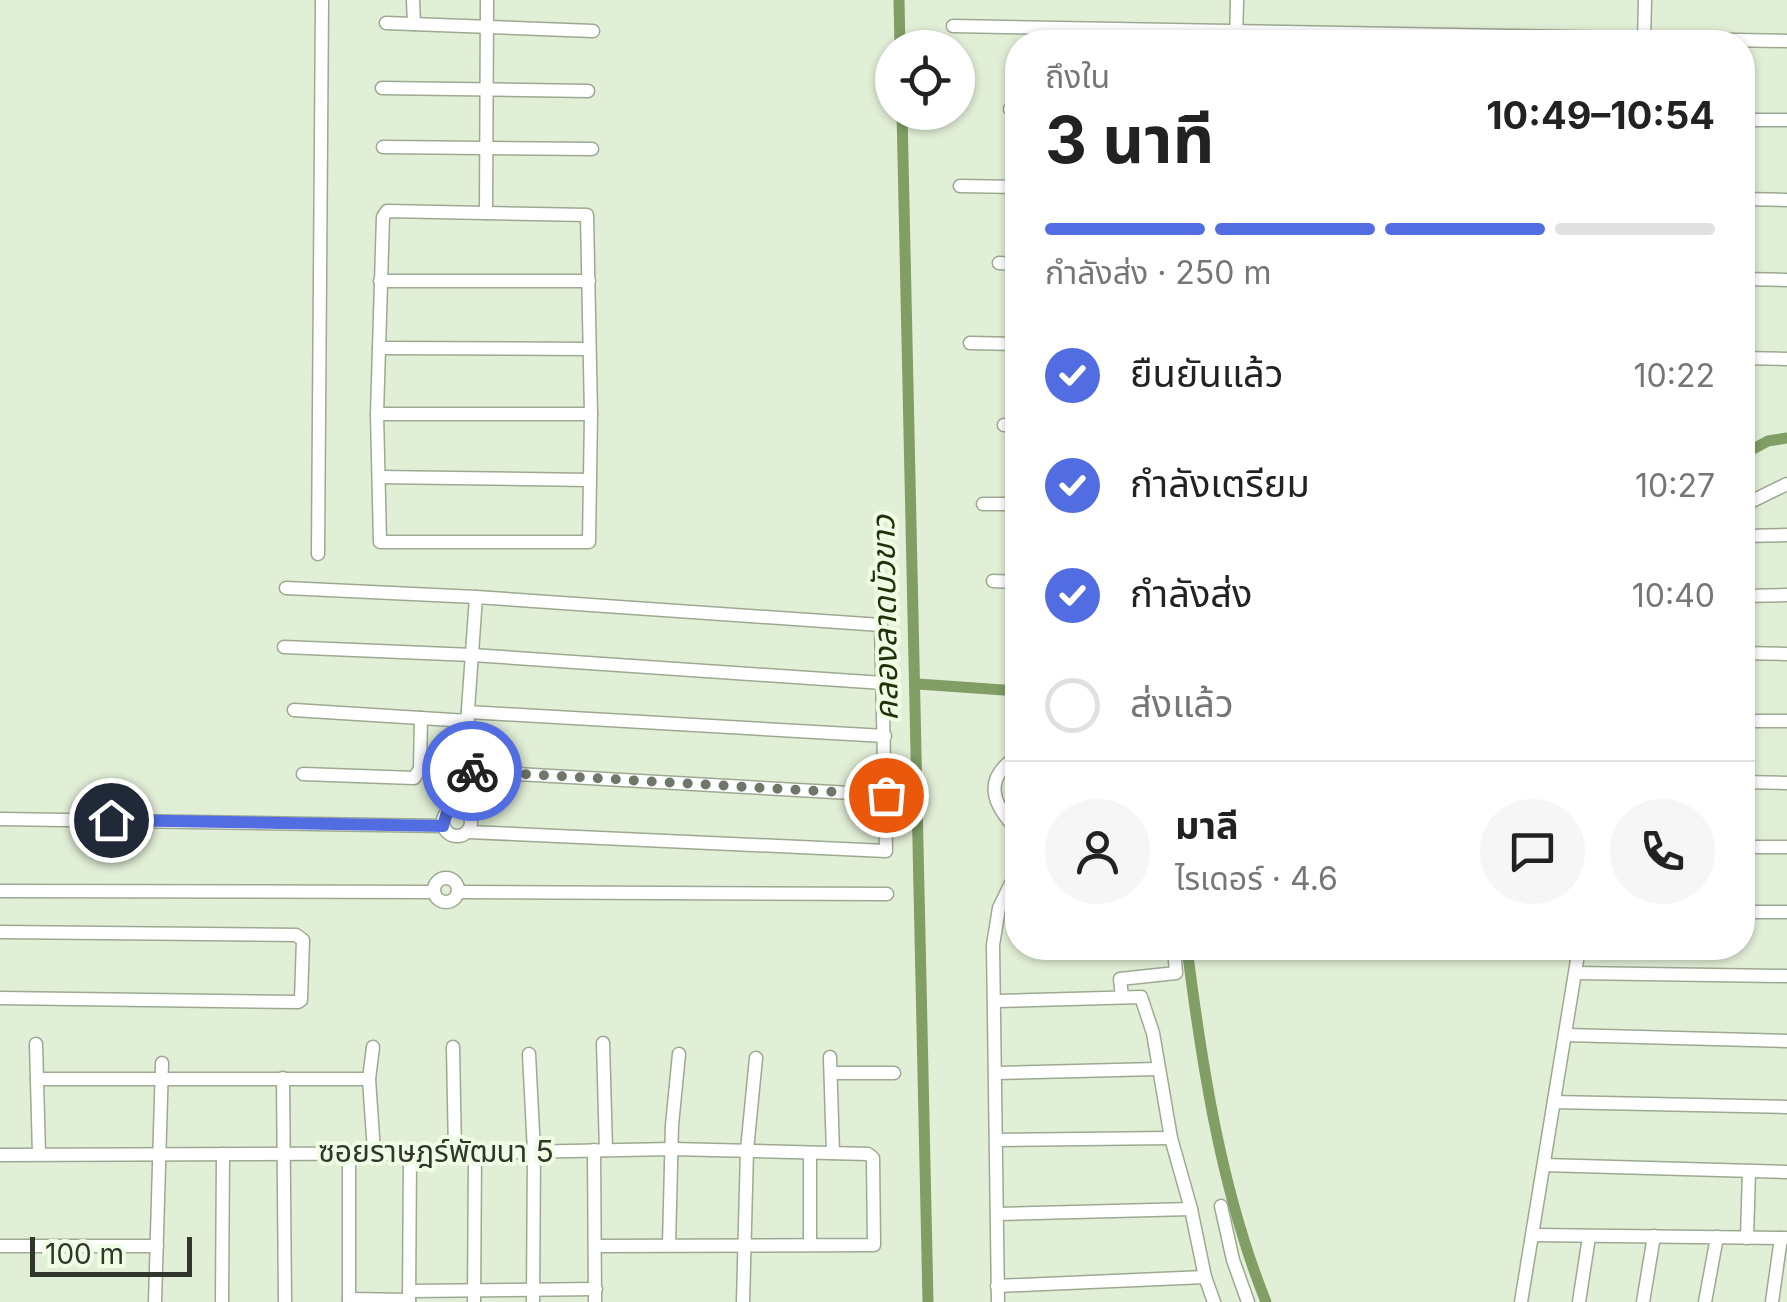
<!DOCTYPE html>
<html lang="th">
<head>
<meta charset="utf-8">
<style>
	:root { --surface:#fff; --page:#f6f6f6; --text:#222; --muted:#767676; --line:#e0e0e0; --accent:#526de2 }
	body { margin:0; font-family:Inter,"Noto Sans Thai",sans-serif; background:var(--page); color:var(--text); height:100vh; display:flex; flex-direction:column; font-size:38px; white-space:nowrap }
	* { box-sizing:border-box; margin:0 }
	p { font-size:32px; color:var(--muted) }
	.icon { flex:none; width:55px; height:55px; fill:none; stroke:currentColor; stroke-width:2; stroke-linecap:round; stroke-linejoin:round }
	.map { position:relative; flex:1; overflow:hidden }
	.details { position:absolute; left:1005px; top:30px; width:750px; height:930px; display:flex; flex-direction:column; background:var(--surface); border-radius:40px; box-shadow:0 2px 8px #0004 }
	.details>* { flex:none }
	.controls { position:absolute; left:875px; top:30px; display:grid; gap:20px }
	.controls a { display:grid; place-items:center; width:100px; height:100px; border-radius:50%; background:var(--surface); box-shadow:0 2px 8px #0004; font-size:50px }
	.scale { position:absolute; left:30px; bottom:25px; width:162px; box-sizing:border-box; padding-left:10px; border:5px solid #31362c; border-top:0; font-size:28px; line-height:35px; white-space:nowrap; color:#31362c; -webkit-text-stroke:8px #f0fde4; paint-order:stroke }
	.pin { position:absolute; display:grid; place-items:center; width:85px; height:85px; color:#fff; margin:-42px; border:5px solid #fff; border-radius:50%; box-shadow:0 2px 10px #0007 }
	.courier { position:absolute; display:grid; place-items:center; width:100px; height:100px; margin:-50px; border:8px solid #526de2; border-radius:50%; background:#fff; color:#222; box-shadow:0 2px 12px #0007 }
	.head em { font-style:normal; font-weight:700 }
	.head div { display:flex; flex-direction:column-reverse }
	.head { display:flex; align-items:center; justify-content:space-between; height:170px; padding:0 40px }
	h1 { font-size:65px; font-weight:700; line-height:75px }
	.bar { display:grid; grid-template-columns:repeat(4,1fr); gap:15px 10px; align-content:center; height:120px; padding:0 40px }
	.bar i { height:12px; border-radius:8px; background:var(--line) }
	.bar .active { background:var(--accent) }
	.bar p { grid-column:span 4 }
	.line { display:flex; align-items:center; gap:25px; padding:0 40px; border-top:2px solid var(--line) }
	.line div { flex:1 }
	.round { display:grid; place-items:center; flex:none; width:105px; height:105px; border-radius:52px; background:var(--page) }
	ol { padding:0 40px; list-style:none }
	li { display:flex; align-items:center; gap:30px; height:110px }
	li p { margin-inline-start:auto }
	li .icon { padding:10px; border-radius:50%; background:var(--accent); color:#fff; stroke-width:4 }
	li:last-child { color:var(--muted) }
	li i { width:55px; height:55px; border:5px solid var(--line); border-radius:50% }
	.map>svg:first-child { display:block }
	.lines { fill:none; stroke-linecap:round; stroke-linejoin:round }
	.canal { stroke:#819e65; stroke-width:11 }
	.minor-casing { stroke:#9da992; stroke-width:15 }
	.minor { stroke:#fff; stroke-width:12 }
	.done { stroke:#6f7768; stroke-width:10; stroke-dasharray:0 18 }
	.route { stroke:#526de2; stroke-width:12 }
	.labels { text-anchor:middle; stroke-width:8; stroke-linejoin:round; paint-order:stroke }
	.street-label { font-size:30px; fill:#31362c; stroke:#f0fde4 }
	.water-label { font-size:32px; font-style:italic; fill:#1f3207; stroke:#f0fde4 }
</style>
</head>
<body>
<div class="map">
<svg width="1787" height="1302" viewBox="0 0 1787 1302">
	<rect width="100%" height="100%" fill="#e2efd7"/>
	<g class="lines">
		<g class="canal">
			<path d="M899 0 900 48"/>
			<path d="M902 112 928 1302"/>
			<path d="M1742 455 1768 441 1787 438"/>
			<path d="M918 684 1018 691"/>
			<path d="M1187 948C1202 1066 1221 1190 1266 1302"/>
		</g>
		<defs>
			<g id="minor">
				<path d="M413 0 414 24"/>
				<path d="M386 23 593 31"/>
				<path d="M953 26 1787 41"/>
				<path d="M1236 42 1237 0"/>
				<path d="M1644 42 1645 0"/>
				<path d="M382 88 588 91"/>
				<path d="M1010 109H1018"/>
				<path d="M1742 120H1787"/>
				<path d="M383 147 592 149"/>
				<path d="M960 186 1018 187"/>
				<path d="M1742 199 1787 200"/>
				<path d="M387 211 587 215 591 414 589 542H380L377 414 383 217Z"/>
				<path d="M486 213 487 0"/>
				<path d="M999 263 1018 264"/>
				<path d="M1742 279 1787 280"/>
				<path d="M380 281H589"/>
				<path d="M970 343 1018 344"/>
				<path d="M379 348 589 349"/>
				<path d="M1742 358 1787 359"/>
				<path d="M377 414H591"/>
				<path d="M1004 425 1018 426"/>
				<path d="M379 477 589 480"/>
				<path d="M983 504H1018"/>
				<path d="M1742 506 1787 484"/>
				<path d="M1742 536 1787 535"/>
				<path d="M318 554 322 0"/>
				<path d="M993 581 1018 582"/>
				<path d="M286 588 476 597 881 625 886 851 469 832"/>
				<path d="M1742 596 1787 595"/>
				<path d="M284 647 472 655 883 683"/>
				<path d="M1742 653 1787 654"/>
				<path d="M294 710 468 721"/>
				<path d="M468 712 885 736"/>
				<path d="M1742 721H1787"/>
				<path d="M1018 756C981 779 993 805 1018 831"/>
				<path d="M464 771 886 795"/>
				<path d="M303 774 414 778 420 769 421 718"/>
				<path d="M1742 782 1787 783"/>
				<circle cx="457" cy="822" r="14"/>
				<path d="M461 808 476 597"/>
				<path d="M0 819 443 826"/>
				<path d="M1742 847H1787"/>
				<circle cx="446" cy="890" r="12"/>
				<path d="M0 891 434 892"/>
				<path d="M458 892 887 894"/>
				<path d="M1742 912H1787"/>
				<path d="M0 932 296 935 303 940 301 1000 298 1002 0 998"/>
				<path d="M1576 973 1787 976"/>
				<path d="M1122 997 1120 979 1176 973 1174 948"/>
				<path d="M996 1001 1141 997 1153 1033 1171 1138 1191 1209 1205 1277 1214 1302"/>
				<path d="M1566 1035 1787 1041"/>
				<path d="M603 1043 606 1150"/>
				<path d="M36 1044 39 1154"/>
				<path d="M373 1047 369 1079 374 1152"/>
				<path d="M453 1047 455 1153"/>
				<path d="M529 1054 534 1152 533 1302"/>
				<path d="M830 1057 833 1153"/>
				<path d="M831 1073H894"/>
				<path d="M996 1073 1157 1069"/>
				<path d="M283 1078 285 1302"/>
				<path d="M37 1079H369"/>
				<path d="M1554 1102 1787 1107"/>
				<path d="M997 1140 1171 1138"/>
				<path d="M594 1150 595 1302"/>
				<path d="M810 1154V1244"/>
				<path d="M0 1155 475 1153 672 1149 868 1154 873 1158 874 1245 596 1246"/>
				<path d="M1544 1165 1787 1172"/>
				<path d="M1221 1206 1233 1260 1248 1302"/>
				<path d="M998 1214 1191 1209"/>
				<path d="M1534 1235 1787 1238"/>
				<path d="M1747 1238 1749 1171"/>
				<path d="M669 1245 672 1125 679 1054"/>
				<path d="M0 1246H157"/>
				<path d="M997 1286 1205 1277"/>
				<path d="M409 1291 596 1289"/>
				<path d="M349 1299 409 1300"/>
				<path d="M155 1302 162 1063"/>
				<path d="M222 1302 223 1154"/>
				<path d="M349 1302V1151"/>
				<path d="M409 1302 410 1153"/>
				<path d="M474 1302 475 1153"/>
				<path d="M743 1302 747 1150 756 1058"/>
				<path d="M998 1302 993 945 999 908 1018 869"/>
				<path d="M1521 1302 1579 948"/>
				<path d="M1579 1302 1589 1237"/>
				<path d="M1643 1302 1654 1236"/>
				<path d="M1705 1302 1717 1237"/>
				<path d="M1772 1302 1781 1238"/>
			</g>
		</defs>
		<use href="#minor" class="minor-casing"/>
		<use href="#minor" class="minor"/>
	</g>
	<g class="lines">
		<path class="done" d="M472 771 886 795"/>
		<path class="route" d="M111 820 443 826 447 812 462 808 464 771H472"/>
	</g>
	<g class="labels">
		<g class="street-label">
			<text x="436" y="1162">ซอยราษฎร์พัฒนา 5</text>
		</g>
		<g class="water-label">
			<text transform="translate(885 618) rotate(-91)" y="11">คลองลาดบัวขาว</text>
		</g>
	</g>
</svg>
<div class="controls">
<a><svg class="icon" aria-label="locate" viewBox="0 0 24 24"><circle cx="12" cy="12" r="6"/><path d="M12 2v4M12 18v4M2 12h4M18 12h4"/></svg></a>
</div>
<div class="scale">100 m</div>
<div class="pin" style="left:886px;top:795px;background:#ea580c"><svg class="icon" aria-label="bag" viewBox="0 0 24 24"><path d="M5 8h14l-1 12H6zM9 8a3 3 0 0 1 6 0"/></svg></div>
<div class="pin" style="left:111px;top:820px;background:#1f2937"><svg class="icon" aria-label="home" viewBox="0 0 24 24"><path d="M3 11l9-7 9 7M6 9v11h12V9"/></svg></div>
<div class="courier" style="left:472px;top:771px"><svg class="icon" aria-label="bike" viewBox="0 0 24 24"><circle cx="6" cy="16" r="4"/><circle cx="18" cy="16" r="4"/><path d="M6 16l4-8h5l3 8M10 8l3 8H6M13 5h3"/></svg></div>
<section class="details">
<div class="head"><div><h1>3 นาที</h1><p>ถึงใน</p></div><em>10:49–10:54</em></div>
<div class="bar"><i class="active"></i><i class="active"></i><i class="active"></i><i></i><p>กำลังส่ง · 250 m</p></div>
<ol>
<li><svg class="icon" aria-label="check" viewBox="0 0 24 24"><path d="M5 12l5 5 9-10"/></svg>ยืนยันแล้ว<p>10:22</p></li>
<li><svg class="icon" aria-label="check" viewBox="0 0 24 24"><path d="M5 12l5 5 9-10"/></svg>กำลังเตรียม<p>10:27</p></li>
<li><svg class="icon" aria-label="check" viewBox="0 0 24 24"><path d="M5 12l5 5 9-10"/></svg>กำลังส่ง<p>10:40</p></li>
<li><i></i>ส่งแล้ว</li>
</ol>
<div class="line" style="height:180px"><a class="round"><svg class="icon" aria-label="person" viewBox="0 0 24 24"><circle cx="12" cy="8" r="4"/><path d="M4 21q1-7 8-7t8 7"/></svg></a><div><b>มาลี</b><p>ไรเดอร์ · 4.6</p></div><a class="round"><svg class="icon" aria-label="chat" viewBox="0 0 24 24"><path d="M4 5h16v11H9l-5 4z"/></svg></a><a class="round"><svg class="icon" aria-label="phone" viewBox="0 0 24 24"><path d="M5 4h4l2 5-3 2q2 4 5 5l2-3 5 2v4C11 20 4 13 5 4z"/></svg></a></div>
</section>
</div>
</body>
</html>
